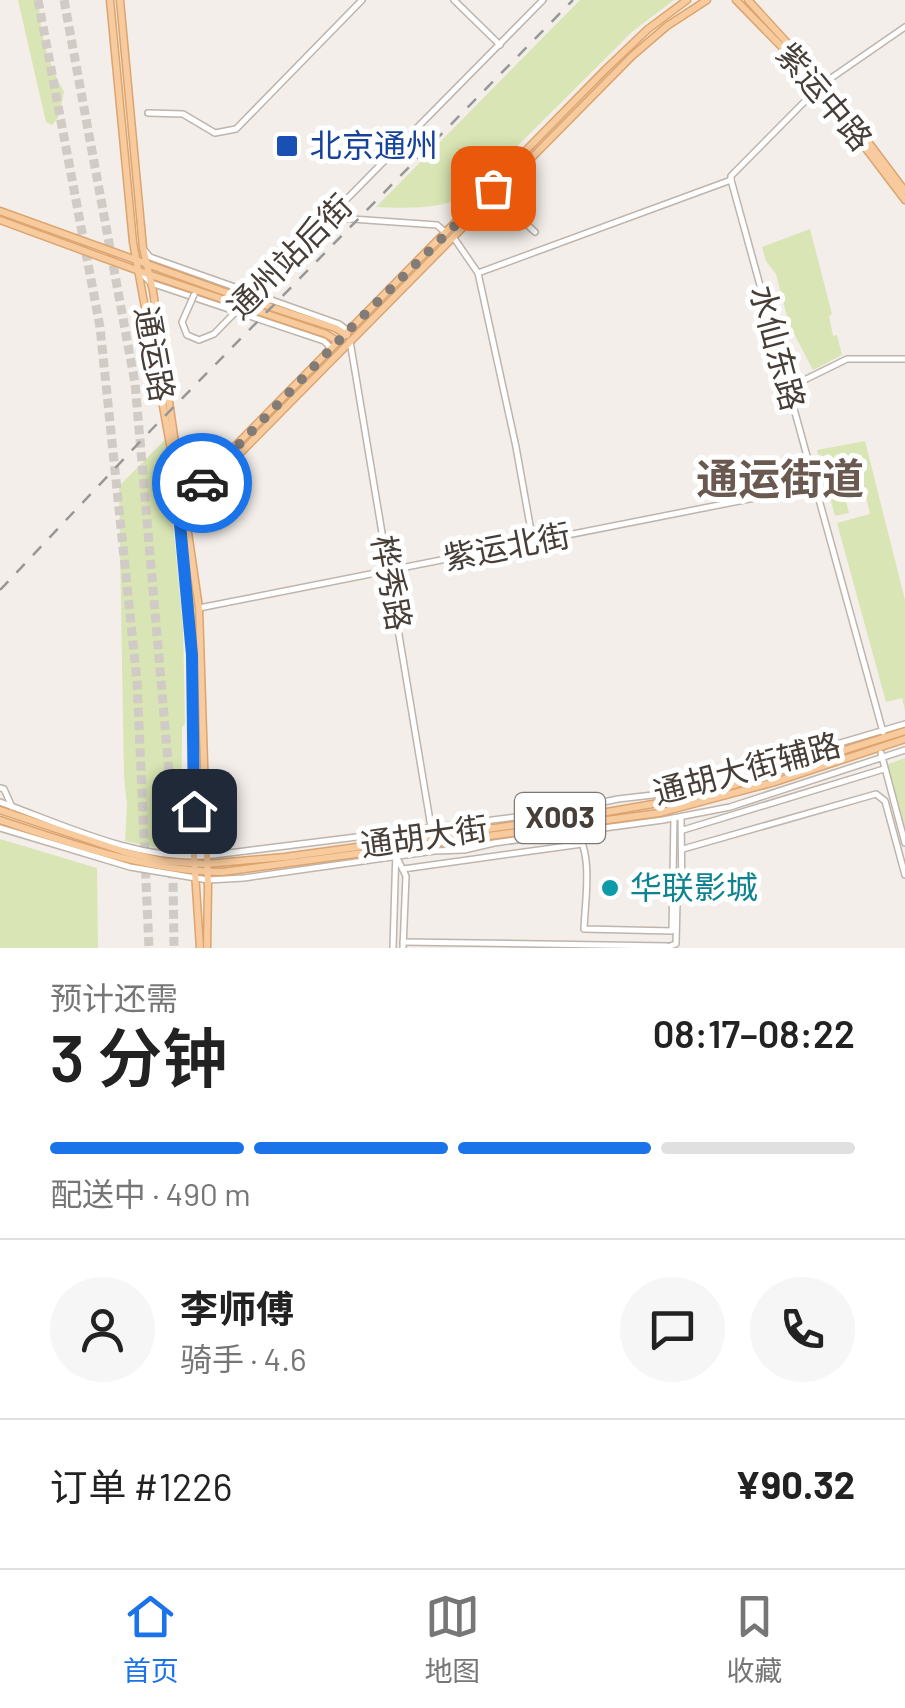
<!DOCTYPE html>
<html lang="zh">
<head>
<meta charset="utf-8">
<style>
	:root { --surface:#fff; --page:#f6f6f6; --text:#222; --muted:#767676; --line:#e0e0e0; --accent:#1a73e8 }
	body { margin:0; font-family:Barlow,"Noto Sans SC",sans-serif; background:var(--page); color:var(--text); height:100vh; display:flex; flex-direction:column; font-size:38px; white-space:nowrap }
	* { box-sizing:border-box; margin:0 }
	p { font-size:32px; color:var(--muted) }
	.icon { flex:none; width:55px; height:55px; fill:none; stroke:currentColor; stroke-width:2; stroke-linecap:round; stroke-linejoin:round }
	.map { position:relative; height:948px; overflow:hidden }
	.side { display:flex; flex-direction:column; background:var(--surface); flex:1 }
	.side>* { flex:none }
	.pin { position:absolute; display:grid; place-items:center; width:85px; height:85px; color:#fff; margin:-42px; border-radius:20px; box-shadow:0 5px 15px #0006 }
	.courier { position:absolute; display:grid; place-items:center; width:100px; height:100px; margin:-50px; border:8px solid #1a73e8; border-radius:50%; background:#fff; color:#222; box-shadow:0 2px 12px #0007 }
	.overview em { font-style:normal; font-weight:600 }
	.overview div { display:flex; flex-direction:column-reverse }
	.overview { display:flex; align-items:center; justify-content:space-between; height:170px; padding:0 50px }
	h1 { font-size:65px; font-weight:600; line-height:75px }
	.bar { display:grid; grid-template-columns:repeat(4,1fr); gap:15px 10px; align-content:center; height:120px; padding:0 50px }
	.bar i { height:12px; border-radius:8px; background:var(--line) }
	.bar .current { background:var(--accent) }
	.bar p { grid-column:span 4 }
	.line { display:flex; align-items:center; gap:25px; padding:0 50px; border-top:2px solid var(--line) }
	.line div { flex:1 }
	.round { display:grid; place-items:center; flex:none; width:105px; height:105px; border-radius:52px; background:var(--page) }
	.tabs { display:flex; justify-content:space-around; align-items:center; height:140px; border-top:2px solid var(--line); background:var(--surface); font-size:28px; color:var(--muted) }
	.tabs a { display:grid; justify-items:center; gap:5px }
	.tabs .current { color:var(--accent) }
	.map>svg:first-child { display:block }
	.green { fill:#d9e5b4 }
	.lines { fill:none; stroke-linecap:round; stroke-linejoin:round }
	.highway-tunnel { stroke:#d1cbc6; stroke-width:9; stroke-dasharray:9 4.5; stroke-linecap:butt }
	.minor-casing { stroke:#beb4ac; stroke-width:8 }
	.major-casing { stroke:#dca46e; stroke-width:9 }
	.minor { stroke:#fff; stroke-width:5 }
	.major { stroke:#f8cb9e; stroke-width:6 }
	.rail { stroke:#979797; stroke-width:2.5; stroke-dasharray:12 12; stroke-linecap:butt }
	.minor-bridge-casing { stroke:#beb4ac; stroke-width:8; stroke-linecap:butt }
	.minor-bridge { stroke:#fff; stroke-width:5 }
	.done { stroke:#837c76; stroke-width:10; stroke-dasharray:0 18 }
	.route { stroke:#1a73e8; stroke-width:12 }
	.transit-dot { fill:#1a4fb4; stroke:#fff; stroke-width:4 }
	.culture-dot { fill:#0f9aa8; stroke:#fff; stroke-width:4 }
	.labels { text-anchor:middle; stroke-width:10; stroke-linejoin:round; paint-order:stroke }
	.shield { fill:#fff; stroke:#7e7874; stroke-width:2.5 }
	.shield-label { font-size:30px; font-weight:bold; fill:#473e38 }
	.street-label { font-size:32px; fill:#473e38; stroke:#fff }
	.transit-label { font-size:32px; fill:#164399; stroke:#fff; text-anchor:start }
	.culture-label { font-size:32px; fill:#0d838f; stroke:#fff; text-anchor:start }
	.district-label { font-size:42px; font-weight:bold; fill:#695950; stroke:#fff }
</style>
</head>
<body>
<div class="map">
<svg width="905" height="948" viewBox="0 0 905 948">
	<rect width="100%" height="100%" fill="#f3eee9"/>
	<g class="green">
		<path d="M18 0H39C39 32 48 64 64 92L58 118 52 125 46 122Z"/>
		<path d="M580 0H674L633 31 467 196C436 210 409 208 376 207Z"/>
		<path d="M810 229 832 314 829 316 833 336 837 335 842 355 813 370 789 324 776 274 766 261 762 247Z"/>
		<path d="M165 440 183 627 185 724 182 727 181 846 162 849 125 841 127 805 124 777 119 486Z"/>
		<path d="M865 441 905 600V710L902 698 886 702 837 523 870 514 865 491 845 496 849 513 835 516 817 450Z"/>
		<path d="M905 758V832L886 765Z"/>
		<path d="M0 839 97 868 98 948H0Z"/>
	</g>
	<g class="lines">
		<g class="highway-tunnel">
			<path d="M38 0 100 327 137 681 149 948"/>
			<path d="M64 0 135 383 172 807 174 948"/>
		</g>
		<defs>
			<g id="minor">
				<path d="M454 0 500 45"/>
				<path d="M824 83 905 27"/>
				<path d="M148 113 183 114 215 133 236 129 362 0"/>
				<path d="M731 180 883 732"/>
				<path d="M731 180V176L820 86"/>
				<path d="M495 195 535 232"/>
				<path d="M338 218 437 225 445 232"/>
				<path d="M454 238 478 273 516 447 533 542"/>
				<path d="M145 251 150 257 339 324 348 331"/>
				<path d="M141 273 151 283 324 341 329 346V352"/>
				<path d="M478 273 731 180"/>
				<path d="M258 289 543 0"/>
				<path d="M350 341 431 827"/>
				<path d="M788 388 847 359H905"/>
				<path d="M199 608 815 486"/>
				<path d="M881 753 905 843"/>
				<path d="M0 788 4 789 12 807"/>
				<path d="M0 802C67 826 133 859 205 856L556 812 618 799 670 793 905 724"/>
				<path d="M571 825C595 848 585 899 584 929L672 931 674 818"/>
				<path d="M0 828 130 867 208 880 244 878 434 851 464 850 494 843 663 820 730 807 905 750"/>
				<path d="M683 830 884 769"/>
				<path d="M683 849 876 794 885 801 905 875"/>
				<path d="M397 858 406 876 403 948"/>
				<path d="M403 869 582 844"/>
				<path d="M403 942 667 946"/>
				<path d="M667 947 676 944 677 902 682 895 681 819"/>
				<path d="M393 948 396 849"/>
			</g>
			<g id="major">
				<path d="M110 0 133 242 171 450 185 550 193 655 194 857 200 948"/>
				<path d="M120 0 143 248 153 291 199 608 208 886 207 948"/>
				<path d="M736 0 814 80 905 200"/>
				<path d="M748 0 824 83 905 191"/>
				<path d="M0 211 222 291 335 328 347 335"/>
				<path d="M0 220 139 271 326 334 339 342"/>
				<path d="M184 498 606 69 648 29 687 0"/>
				<path d="M184 506 194 500 632 56 667 26 707 0"/>
				<path d="M0 810 128 853 163 861 206 864 285 857 601 813 699 796 905 731"/>
				<path d="M0 820C72 844 146 871 222 872L659 813 775 782 905 739"/>
			</g>
		</defs>
		<use href="#minor" class="minor-casing"/>
		<use href="#major" class="major-casing"/>
		<use href="#minor" class="minor"/>
		<use href="#major" class="major"/>
		<path class="rail" d="M0 590 154 427 573 0"/>
		<defs>
			<path id="minor-bridge" d="M194 295 182 322 187 335 199 340 214 334 258 289"/>
		</defs>
		<use href="#minor-bridge" class="minor-bridge-casing"/>
		<use href="#minor-bridge" class="minor-bridge"/>
	</g>
	<g class="lines">
		<path class="done" d="M202 483 354 325 493 188"/>
		<path class="route" d="M194 811 192 655 178 502 202 483"/>
	</g>
	<rect class="transit-dot" x="275" y="134" width="24" height="24" rx="5"/>
	<circle class="culture-dot" cx="610" cy="888" r="10"/>
	<g class="labels">
		<rect class="shield" x="515" y="793" width="90" height="50" rx="8"/>
		<g class="shield-label">
			<text x="560" y="828">X003</text>
		</g>
		<g class="street-label">
			<text transform="translate(824 97) rotate(50)" y="11">紫运中路</text>
			<text transform="translate(290 257) rotate(-45)" y="11">通州站后街</text>
			<text transform="translate(777 348) rotate(75)" y="11">水仙东路</text>
			<text transform="translate(154 354) rotate(80)" y="11">通运路</text>
			<text transform="translate(507 547) rotate(-11)" y="11">紫运北街</text>
			<text transform="translate(391 583) rotate(80)" y="11">桦秀路</text>
			<text transform="translate(747 769) rotate(-15)" y="11">通胡大街辅路</text>
			<text transform="translate(424 837) rotate(-8)" y="11">通胡大街</text>
		</g>
		<g class="transit-label">
			<text x="310" y="157">北京通州</text>
		</g>
		<g class="culture-label">
			<text x="630" y="899">华联影城</text>
		</g>
		<g class="district-label">
			<text x="780" y="494">通运街道</text>
		</g>
	</g>
</svg>
<div class="pin" style="left:493px;top:188px;background:#ea580c"><svg class="icon" aria-label="bag" viewBox="0 0 24 24"><path d="M5 8h14l-1 12H6zM9 8a3 3 0 0 1 6 0"/></svg></div>
<div class="pin" style="left:194px;top:811px;background:#1f2937"><svg class="icon" aria-label="home" viewBox="0 0 24 24"><path d="M3 11l9-7 9 7M6 9v11h12V9"/></svg></div>
<div class="courier" style="left:202px;top:483px"><svg class="icon" aria-label="car" viewBox="0 0 24 24"><path d="M5 17H2v-5l4-1 3-4h7l3 4 3 1v5h-3M9 17h6M6 11h13"/><circle cx="7" cy="17" r="2"/><circle cx="17" cy="17" r="2"/></svg></div>
</div>
<section class="side">
<div class="overview"><div><h1>3 分钟</h1><p>预计还需</p></div><em>08:17–08:22</em></div>
<div class="bar"><i class="current"></i><i class="current"></i><i class="current"></i><i></i><p>配送中 · 490 m</p></div>
<div class="line" style="height:180px"><a class="round"><svg class="icon" aria-label="person" viewBox="0 0 24 24"><circle cx="12" cy="8" r="4"/><path d="M4 21q1-7 8-7t8 7"/></svg></a><div><b>李师傅</b><p>骑手 · 4.6</p></div><a class="round"><svg class="icon" aria-label="chat" viewBox="0 0 24 24"><path d="M4 5h16v11H9l-5 4z"/></svg></a><a class="round"><svg class="icon" aria-label="phone" viewBox="0 0 24 24"><path d="M5 4h4l2 5-3 2q2 4 5 5l2-3 5 2v4C11 20 4 13 5 4z"/></svg></a></div>
<div class="line" style="height:130px"><div>订单 #1226</div><b>¥90.32</b></div>
</section>
<nav class="tabs">
<a class="current"><svg class="icon" aria-label="home" viewBox="0 0 24 24"><path d="M3 11l9-7 9 7M6 9v11h12V9"/></svg>首页</a>
<a><svg class="icon" aria-label="map" viewBox="0 0 24 24"><path d="M3 6l6-2 6 2 6-2v14l-6 2-6-2-6 2zM9 4v14M15 6v14"/></svg>地图</a>
<a><svg class="icon" aria-label="saved" viewBox="0 0 24 24"><path d="M7 4h10v16l-5-4-5 4z"/></svg>收藏</a>
</nav>
</body>
</html>
